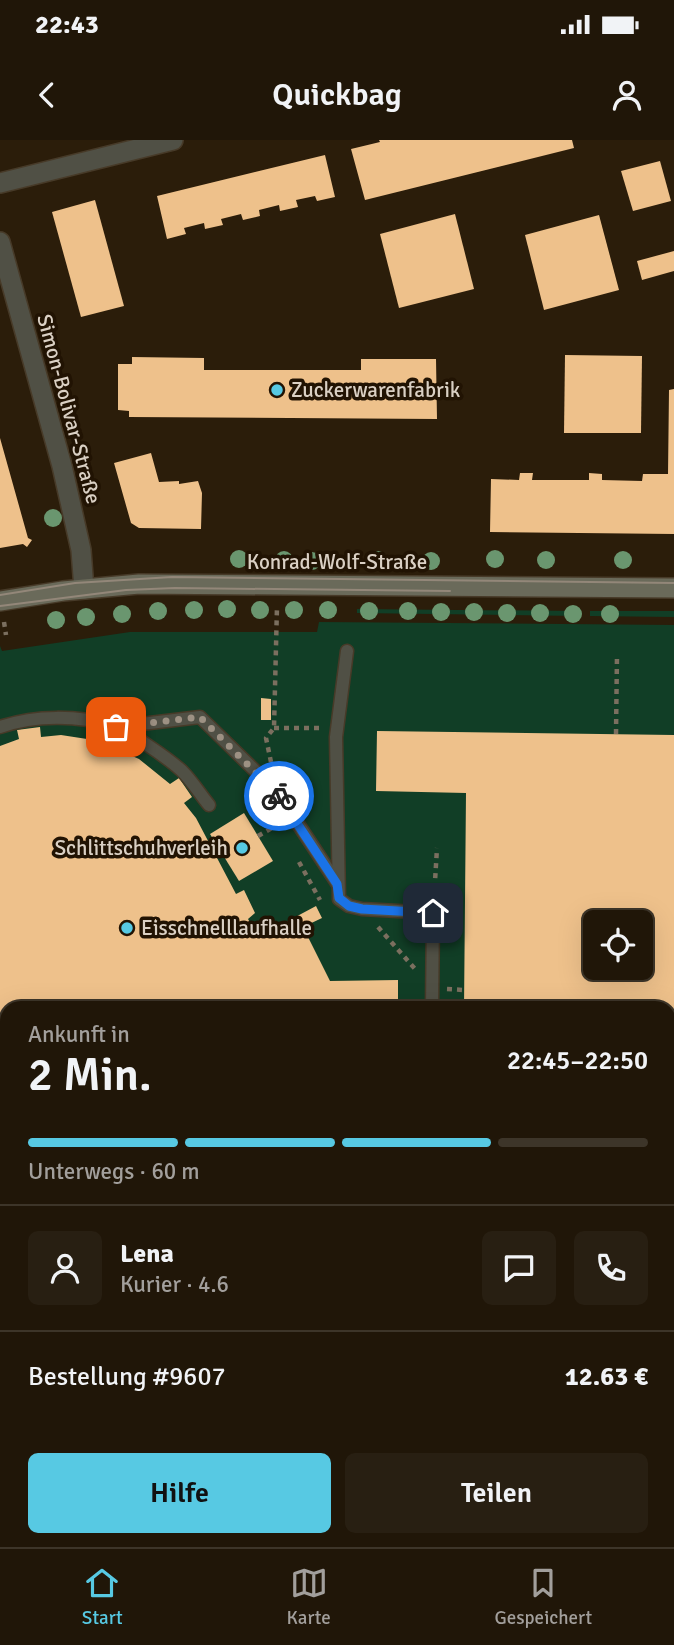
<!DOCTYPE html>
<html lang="de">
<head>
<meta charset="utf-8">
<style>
	:root { --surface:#201608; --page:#281f12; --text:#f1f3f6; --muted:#a29f9c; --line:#3d3529; --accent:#57c9e3 }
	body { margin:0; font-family:Signika,sans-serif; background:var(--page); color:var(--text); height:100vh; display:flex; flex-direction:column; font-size:26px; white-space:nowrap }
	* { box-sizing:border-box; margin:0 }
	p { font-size:23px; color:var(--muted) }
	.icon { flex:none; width:38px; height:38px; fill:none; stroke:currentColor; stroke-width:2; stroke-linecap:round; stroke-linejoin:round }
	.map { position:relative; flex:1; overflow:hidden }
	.drawer { position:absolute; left:0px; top:861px; width:676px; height:546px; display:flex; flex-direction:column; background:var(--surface); border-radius:21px 21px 0 0; box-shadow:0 7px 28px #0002,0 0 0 2px var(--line) }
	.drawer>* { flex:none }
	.tools { position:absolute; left:583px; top:770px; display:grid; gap:14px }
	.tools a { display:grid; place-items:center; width:70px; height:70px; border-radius:10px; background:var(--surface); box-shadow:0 7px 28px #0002,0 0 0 2px var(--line); font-size:35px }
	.pin { position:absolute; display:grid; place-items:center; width:60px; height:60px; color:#fff; margin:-30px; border-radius:14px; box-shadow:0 4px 10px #0006 }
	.courier { position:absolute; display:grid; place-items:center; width:70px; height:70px; margin:-35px; border:5px solid #1a73e8; border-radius:50%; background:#fff; color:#222; box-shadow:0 2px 9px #0007 }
	.overview em { font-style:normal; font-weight:600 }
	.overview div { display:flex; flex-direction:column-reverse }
	.overview { display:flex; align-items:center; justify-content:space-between; height:119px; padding:0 28px }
	h1 { font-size:46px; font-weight:600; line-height:52px }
	.bar { display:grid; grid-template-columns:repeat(4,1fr); gap:10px 7px; align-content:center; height:84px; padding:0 28px }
	.bar i { height:9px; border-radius:5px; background:var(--line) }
	.bar .current { background:var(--accent) }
	.bar p { grid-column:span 4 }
	.line { display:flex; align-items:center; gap:18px; padding:0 28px; border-top:2px solid var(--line) }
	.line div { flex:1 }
	.round { display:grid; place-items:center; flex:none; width:74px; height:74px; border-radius:10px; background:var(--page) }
	.action { display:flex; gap:14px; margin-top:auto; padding:14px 28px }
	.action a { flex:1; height:80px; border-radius:10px; background:var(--accent); color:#111; font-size:28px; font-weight:600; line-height:80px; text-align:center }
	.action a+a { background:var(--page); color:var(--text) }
	.status { display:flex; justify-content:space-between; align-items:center; height:49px; padding:0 35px; background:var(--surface); direction:ltr }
	.status svg { height:19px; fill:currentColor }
	header { display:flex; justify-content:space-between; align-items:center; height:91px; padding:0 28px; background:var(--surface); font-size:32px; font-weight:600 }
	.dock { display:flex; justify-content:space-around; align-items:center; height:98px; border-top:2px solid var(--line); background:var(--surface); font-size:19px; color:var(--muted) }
	.dock a { display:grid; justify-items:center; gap:4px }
	.dock .current { color:var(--accent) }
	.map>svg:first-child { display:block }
	.green { fill:#113e26; fill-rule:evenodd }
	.building { fill:#eec18b; fill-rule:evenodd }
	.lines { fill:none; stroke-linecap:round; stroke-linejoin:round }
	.service-casing { stroke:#473a28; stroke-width:15 }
	.minor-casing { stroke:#473a28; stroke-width:22 }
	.tertiary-casing { stroke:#473a28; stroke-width:22 }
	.secondary-casing { stroke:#473a28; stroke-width:22 }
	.path { stroke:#7b6f5f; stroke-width:4.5; stroke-dasharray:5 5; stroke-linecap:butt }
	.service { stroke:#505045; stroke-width:12 }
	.minor { stroke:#505045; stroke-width:19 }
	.tertiary { stroke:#505045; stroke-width:19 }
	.secondary { stroke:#6a6a5a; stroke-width:19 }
	.tram { stroke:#938779; stroke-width:2 }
	.tree { fill:#6a966f }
	.done { stroke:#9d9183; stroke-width:7; stroke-dasharray:0 12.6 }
	.route { stroke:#1a73e8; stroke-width:9 }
	.poi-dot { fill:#57c9e3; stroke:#211303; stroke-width:2.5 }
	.labels { text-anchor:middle; stroke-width:7; stroke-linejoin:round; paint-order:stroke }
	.poi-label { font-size:21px; fill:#dad0c4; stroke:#211303; text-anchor:start }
	.street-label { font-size:21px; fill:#dad0c4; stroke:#211303 }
</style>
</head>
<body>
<div class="status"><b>22:43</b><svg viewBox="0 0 49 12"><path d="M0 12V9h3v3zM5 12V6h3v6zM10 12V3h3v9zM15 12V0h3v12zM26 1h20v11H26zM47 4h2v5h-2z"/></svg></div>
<header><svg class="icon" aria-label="back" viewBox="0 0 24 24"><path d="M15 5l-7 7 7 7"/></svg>Quickbag<svg class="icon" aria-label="person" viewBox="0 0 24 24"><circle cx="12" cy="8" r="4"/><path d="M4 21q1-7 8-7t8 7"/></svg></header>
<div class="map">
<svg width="674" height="1407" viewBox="0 0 674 1407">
	<rect width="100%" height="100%" fill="#2b1d0a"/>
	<g class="green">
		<path d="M357 469 578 471V476L357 473Z"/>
		<path d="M590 471H674V477L590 476Z"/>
		<path d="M319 482 674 485V1407H0V506L2 511 130 492H317ZM595 782H640V828H595ZM7 868H668V1400H7Z"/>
	</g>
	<g class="building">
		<path d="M379 0H572L574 8 365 60 351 9 380 2Z"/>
		<path d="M325 15 335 57 317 61 315 56 296 60 298 67 280 71 279 65 259 70 260 76 243 80 241 74 221 79 223 85 205 89 204 83 184 88 186 94 167 99 157 56Z"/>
		<path d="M660 21 671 61 633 71 621 31Z"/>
		<path d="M95 60 124 166 81 177 52 72Z"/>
		<path d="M455 74 474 149 399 168 380 94Z"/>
		<path d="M599 75 619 150 544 170 525 95Z"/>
		<path d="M674 111V131L642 140 637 121Z"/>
		<path d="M565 215 642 216 641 293H564Z"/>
		<path d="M132 217 204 218V230H361V219H436L437 279 129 277V271L118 270V224H132Z"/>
		<path d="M674 249V394L490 392 491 339 519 340 520 333H533L532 340H589V333L602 334V340L642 341 643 334H668L669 250Z"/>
		<path d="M0 298 28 398 32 400 27 407 23 404 0 408Z"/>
		<path d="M151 313 159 342 179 341V344L198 341 202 353 201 389 139 388 131 383 114 323Z"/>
		<path d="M261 558 271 559V580H261Z"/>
		<path d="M40 587 41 597 61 595 100 601 105 592 125 602 121 611 139 619 170 644 179 638 192 657 184 663 196 678 236 754 244 750 255 773 248 779 258 797 316 766 322 778 303 787 330 841 398 840V868H7V998L0 985V606L19 599 17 590Z"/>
		<path d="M377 591 674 595V1131H668V868H464L466 653 376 651ZM595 782H640V828H595Z"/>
		<path d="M244 673 273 721 239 741 210 694Z"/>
		<path d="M668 1219H674V1407H377V1400H668Z"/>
	</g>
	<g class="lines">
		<defs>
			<g id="service">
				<path d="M347 511 336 597 339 759 349 766 362 769 433 773 432 868"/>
				<path d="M0 587C35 575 78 575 113 586 129 591 169 619 182 631 192 641 200 654 209 665"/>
				<path d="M116 587 200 577 277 652 337 743"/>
				<path d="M0 1013 7 1026"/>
				<path d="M668 1169H674"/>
				<path d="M324 1400 325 1407"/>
			</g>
			<path id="minor" d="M0 43 173 0"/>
			<path id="tertiary" d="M0 102 62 326 81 410 84 449"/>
			<path id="secondary" d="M0 461 63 451 139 444 674 448"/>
		</defs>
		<use href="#service" class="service-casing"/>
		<use href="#minor" class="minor-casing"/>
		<use href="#tertiary" class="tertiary-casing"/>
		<use href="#secondary" class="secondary-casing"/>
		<g class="path">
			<path d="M4 482 6 495"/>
			<path d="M274 588H322"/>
			<path d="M616 594 617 514"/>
			<path d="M271 622 266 598 274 588 277 466"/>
			<path d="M258 696 277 685"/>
			<path d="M299 722 320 760"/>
			<path d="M434 758 437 708"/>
			<path d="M378 787 416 830"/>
			<path d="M447 849 464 850"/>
		</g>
		<use href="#service" class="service"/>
		<use href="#minor" class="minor"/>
		<use href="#tertiary" class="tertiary"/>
		<use href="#secondary" class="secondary"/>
		<g class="tram">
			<path d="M0 455 75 443 172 437 674 443"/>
			<path d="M0 466 126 450 175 448 450 451"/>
		</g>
	</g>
	<g class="tree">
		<circle cx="53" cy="378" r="9"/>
		<circle cx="239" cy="419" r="9"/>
		<circle cx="495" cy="419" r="9"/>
		<circle cx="284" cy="420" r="9"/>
		<circle cx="378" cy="420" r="9"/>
		<circle cx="546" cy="420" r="9"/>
		<circle cx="623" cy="420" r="9"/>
		<circle cx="312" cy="421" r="9"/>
		<circle cx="431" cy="421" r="9"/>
		<circle cx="227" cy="469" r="9"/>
		<circle cx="194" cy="470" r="9"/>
		<circle cx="260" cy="470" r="9"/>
		<circle cx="294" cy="470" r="9"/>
		<circle cx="328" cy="470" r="9"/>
		<circle cx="158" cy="471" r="9"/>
		<circle cx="369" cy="471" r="9"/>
		<circle cx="408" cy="471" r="9"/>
		<circle cx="441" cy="472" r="9"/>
		<circle cx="474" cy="472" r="9"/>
		<circle cx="507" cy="473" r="9"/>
		<circle cx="540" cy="473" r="9"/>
		<circle cx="122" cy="474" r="9"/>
		<circle cx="573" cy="474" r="9"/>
		<circle cx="610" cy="474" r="9"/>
		<circle cx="86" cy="477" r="9"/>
		<circle cx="56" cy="480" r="9"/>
	</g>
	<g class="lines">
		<path class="done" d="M116 587 200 577 279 656"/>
		<path class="route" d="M279 656 337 744 339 758 349 766 362 769 433 773"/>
	</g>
	<g class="poi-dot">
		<circle cx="277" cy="250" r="7"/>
		<circle cx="242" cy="708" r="7"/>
		<circle cx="127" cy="788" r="7"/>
	</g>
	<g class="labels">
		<g class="poi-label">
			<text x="291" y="257">Zuckerwarenfabrik</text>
			<text x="228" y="715" text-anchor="end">Schlittschuhverleih</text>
			<text x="141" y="795">Eisschnelllaufhalle</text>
		</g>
		<g class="street-label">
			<text transform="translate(69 269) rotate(75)" y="7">Simon-Bolivar-Straße</text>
			<text x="337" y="429">Konrad-Wolf-Straße</text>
		</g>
	</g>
</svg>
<div class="tools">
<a><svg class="icon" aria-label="locate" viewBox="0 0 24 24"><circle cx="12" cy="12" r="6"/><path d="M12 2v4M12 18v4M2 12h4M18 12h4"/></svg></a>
</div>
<div class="pin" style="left:116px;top:587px;background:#ea580c"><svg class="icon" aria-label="bag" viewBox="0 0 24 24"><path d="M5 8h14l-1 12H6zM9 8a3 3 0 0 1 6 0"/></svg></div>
<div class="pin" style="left:433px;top:773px;background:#1f2937"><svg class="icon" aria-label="home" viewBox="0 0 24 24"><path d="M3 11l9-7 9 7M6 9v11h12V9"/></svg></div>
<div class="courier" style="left:279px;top:656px"><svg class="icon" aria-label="bike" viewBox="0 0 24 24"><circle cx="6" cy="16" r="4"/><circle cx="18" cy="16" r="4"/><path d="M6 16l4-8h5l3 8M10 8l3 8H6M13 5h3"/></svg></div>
<section class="drawer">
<div class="overview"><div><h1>2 Min.</h1><p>Ankunft in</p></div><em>22:45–22:50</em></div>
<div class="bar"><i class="current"></i><i class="current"></i><i class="current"></i><i></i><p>Unterwegs · 60 m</p></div>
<div class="line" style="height:126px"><a class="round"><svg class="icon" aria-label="person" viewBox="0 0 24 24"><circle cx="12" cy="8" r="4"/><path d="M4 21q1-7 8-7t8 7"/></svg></a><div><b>Lena</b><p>Kurier · 4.6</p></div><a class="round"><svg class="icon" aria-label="chat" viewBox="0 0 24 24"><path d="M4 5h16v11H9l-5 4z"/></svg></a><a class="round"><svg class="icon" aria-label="phone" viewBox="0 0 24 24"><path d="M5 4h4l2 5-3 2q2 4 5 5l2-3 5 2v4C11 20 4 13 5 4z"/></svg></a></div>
<div class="line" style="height:91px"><div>Bestellung #9607</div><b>12.63 €</b></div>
<div class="action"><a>Hilfe</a><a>Teilen</a></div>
</section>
</div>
<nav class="dock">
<a class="current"><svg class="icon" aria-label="home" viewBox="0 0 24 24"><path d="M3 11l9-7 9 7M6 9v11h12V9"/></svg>Start</a>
<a><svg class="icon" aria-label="map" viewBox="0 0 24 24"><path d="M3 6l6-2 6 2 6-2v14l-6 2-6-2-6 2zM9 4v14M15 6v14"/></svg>Karte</a>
<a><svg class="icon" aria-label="saved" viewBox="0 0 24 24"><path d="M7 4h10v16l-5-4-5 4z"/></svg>Gespeichert</a>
</nav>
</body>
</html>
